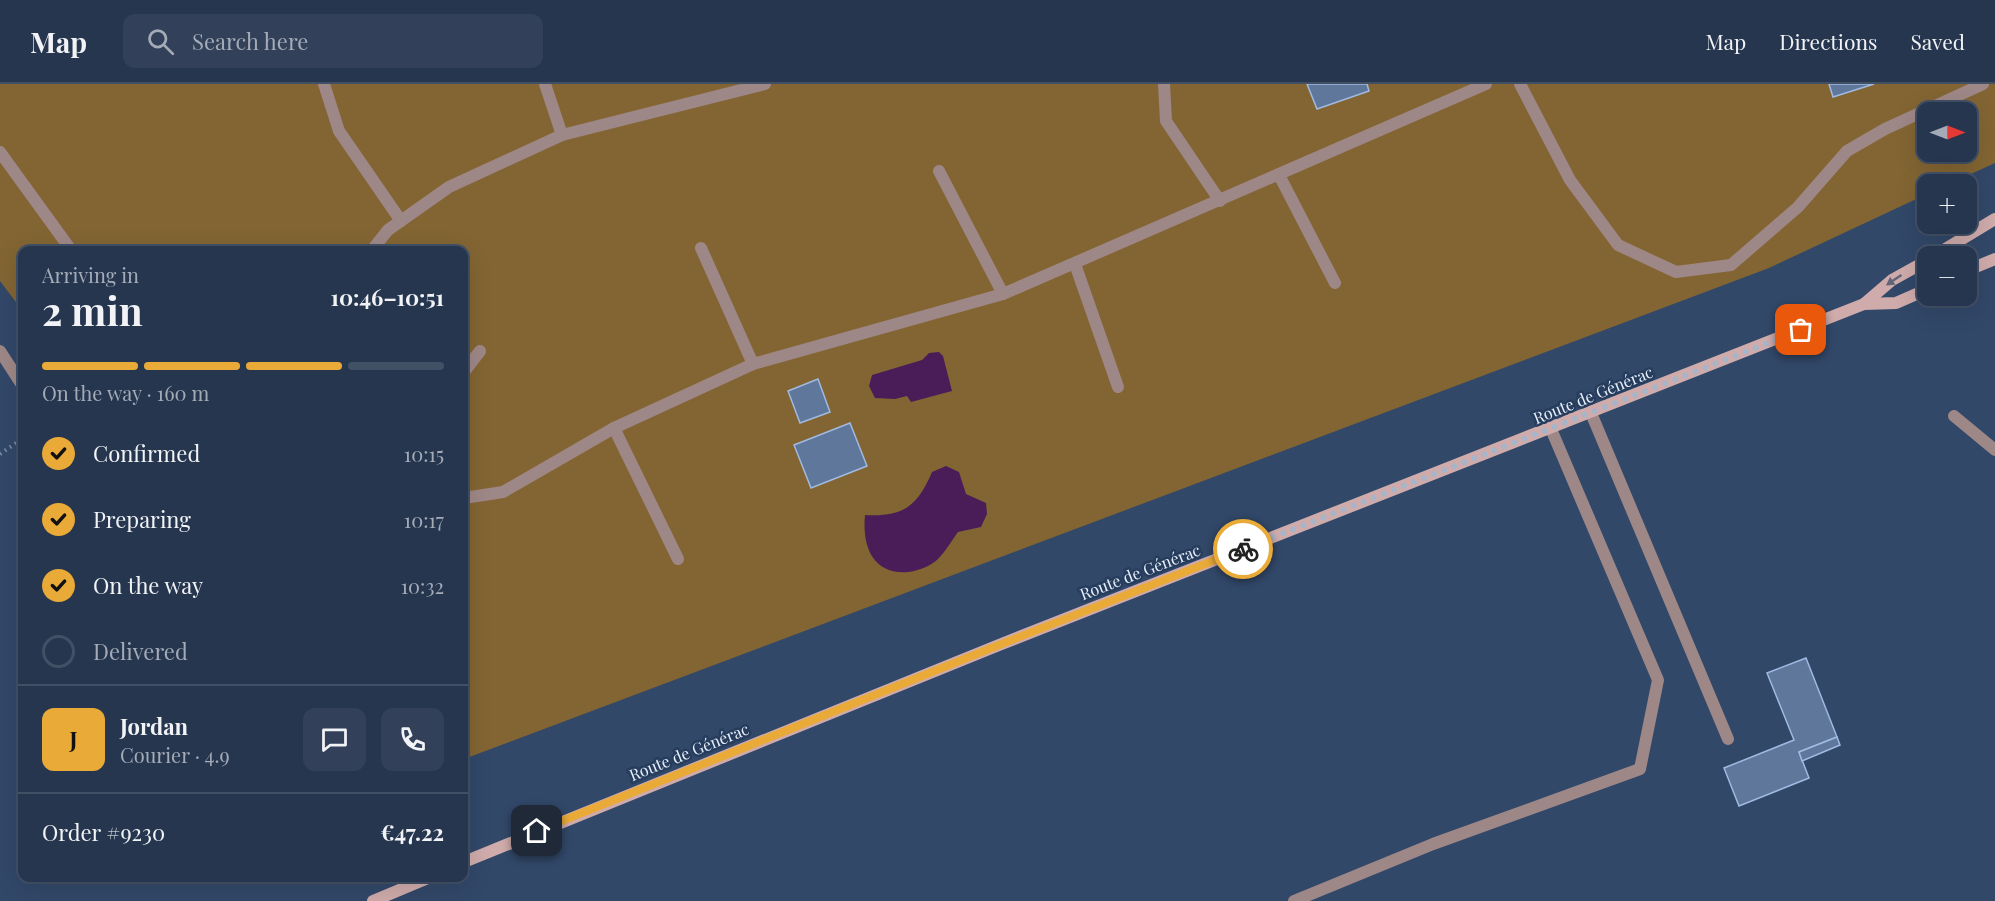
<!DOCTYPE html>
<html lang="en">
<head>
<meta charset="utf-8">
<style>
	:root { --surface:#26364f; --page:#324159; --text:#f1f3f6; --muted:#a4abb7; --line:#425066; --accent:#e9aa38 }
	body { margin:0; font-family:"Playfair Display",serif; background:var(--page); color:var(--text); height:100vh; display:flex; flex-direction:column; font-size:22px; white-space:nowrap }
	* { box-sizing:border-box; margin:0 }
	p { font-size:20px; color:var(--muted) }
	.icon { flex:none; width:33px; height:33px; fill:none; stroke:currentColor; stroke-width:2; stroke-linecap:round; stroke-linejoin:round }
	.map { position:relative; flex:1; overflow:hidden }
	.side { position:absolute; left:18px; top:162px; width:450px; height:636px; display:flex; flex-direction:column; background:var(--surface); border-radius:12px; box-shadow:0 6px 24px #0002,0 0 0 2px var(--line) }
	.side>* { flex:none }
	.needle { width:39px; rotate:90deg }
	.buttons { position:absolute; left:1917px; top:18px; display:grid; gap:12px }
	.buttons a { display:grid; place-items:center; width:60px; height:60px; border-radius:12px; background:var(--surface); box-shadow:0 6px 24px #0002,0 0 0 2px var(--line); font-size:30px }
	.pin { position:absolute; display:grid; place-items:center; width:51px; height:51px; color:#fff; margin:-26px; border-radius:12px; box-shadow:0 3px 9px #0006 }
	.courier { position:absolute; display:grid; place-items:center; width:60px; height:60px; margin:-30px; border:4px solid #e9aa38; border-radius:50%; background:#fff; color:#222; box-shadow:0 2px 8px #0007 }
	.headline em { font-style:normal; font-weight:700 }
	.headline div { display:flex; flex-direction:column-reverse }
	.headline { display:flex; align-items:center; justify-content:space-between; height:102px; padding:0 24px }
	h1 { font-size:39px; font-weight:700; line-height:45px }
	.bar { display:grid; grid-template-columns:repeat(4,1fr); gap:9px 6px; align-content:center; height:72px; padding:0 24px }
	.bar i { height:8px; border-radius:4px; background:var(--line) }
	.bar .on { background:var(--accent) }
	.bar p { grid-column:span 4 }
	.line { display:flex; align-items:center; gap:15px; padding:0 24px; border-top:2px solid var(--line) }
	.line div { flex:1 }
	.round { display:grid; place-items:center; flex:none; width:63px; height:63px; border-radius:12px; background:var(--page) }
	ol { padding:0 24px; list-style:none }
	li { display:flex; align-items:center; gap:18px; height:66px }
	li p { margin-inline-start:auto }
	li .icon { padding:6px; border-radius:50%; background:var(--accent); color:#111; stroke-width:4 }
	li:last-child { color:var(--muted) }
	li i { width:33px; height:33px; border:3px solid var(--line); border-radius:50% }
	header { display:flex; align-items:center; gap:36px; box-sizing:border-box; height:84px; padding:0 30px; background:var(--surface); border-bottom:2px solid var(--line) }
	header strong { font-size:28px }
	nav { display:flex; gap:33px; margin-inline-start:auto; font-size:21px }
	.search { width:420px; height:54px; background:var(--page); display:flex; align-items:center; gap:15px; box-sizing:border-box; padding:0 21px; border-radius:12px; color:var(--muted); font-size:22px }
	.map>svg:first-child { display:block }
	.green { fill:#836533; fill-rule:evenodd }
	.water { fill:#4b1d58 }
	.building { fill:#5f779b; stroke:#a0bae1; stroke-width:1.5 }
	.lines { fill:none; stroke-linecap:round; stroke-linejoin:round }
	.path { stroke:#7e8ea6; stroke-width:4; stroke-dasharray:1.5 4.5; stroke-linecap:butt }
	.lane { stroke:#9e8787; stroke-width:12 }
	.secondary { stroke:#cfabab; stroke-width:12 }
	.oneway { fill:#626478 }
	.done { stroke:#a8b5c8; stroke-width:6; stroke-dasharray:0 10.8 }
	.route { stroke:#e9aa38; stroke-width:8 }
	.labels { text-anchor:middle; stroke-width:5; stroke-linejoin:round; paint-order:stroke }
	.street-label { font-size:16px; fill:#e7effb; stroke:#273d5d }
</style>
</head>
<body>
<header>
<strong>Map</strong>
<div class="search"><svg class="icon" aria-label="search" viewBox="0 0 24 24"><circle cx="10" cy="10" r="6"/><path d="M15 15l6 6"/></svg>Search here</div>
<nav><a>Map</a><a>Directions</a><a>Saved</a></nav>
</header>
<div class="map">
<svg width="1995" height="817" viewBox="0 0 1995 817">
	<rect width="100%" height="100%" fill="#324869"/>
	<path class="green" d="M0 0H1995V79L1949 100H1928L1927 110 1769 184 464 675V166H22V226L0 197ZM1928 28H1966V68H1928Z"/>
	<g class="water">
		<path d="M939 268 943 272 952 307 911 318 907 312 895 315 875 314 869 302 872 291 922 276 929 269Z"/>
		<path d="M946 382 959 388 966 410 986 419 987 430 981 443 958 448C952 456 946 467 938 475 931 482 918 487 908 488 872 491 862 461 865 431 903 433 917 423 932 388Z"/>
	</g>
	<g class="building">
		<path d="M1307 0H1367L1369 7 1317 25Z"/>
		<path d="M1829 0H1874L1833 13Z"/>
		<path d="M818 295 830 328 800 339 788 307Z"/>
		<path d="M850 339 867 382 811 404 794 361Z"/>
		<path d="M1806 574 1837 653 1799 668 1809 694 1739 722 1724 684 1794 656 1767 589Z"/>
		<path d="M1837 653 1840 661 1802 677 1799 668Z"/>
	</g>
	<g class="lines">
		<path class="path" d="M0 370 22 355"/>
		<g class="lane">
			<path d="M324 0 339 47 401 137"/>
			<path d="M545 0 562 51"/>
			<path d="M1164 0 1166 37 1220 117"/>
			<path d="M1520 0 1570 96 1618 161 1676 188 1731 181 1798 123 1847 67 1885 45 1983 0"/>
			<path d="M0 68 71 166"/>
			<path d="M939 87 1003 210"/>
			<path d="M1279 91 1335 199"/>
			<path d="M701 164 753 280"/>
			<path d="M372 166 388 146 449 103 562 51 765 0"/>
			<path d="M1075 180 1118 303"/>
			<path d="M0 267 22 301"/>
			<path d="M464 288 480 267"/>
			<path d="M1591 329 1728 655"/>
			<path d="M1954 332 1995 366"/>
			<path d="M614 344 678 475"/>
			<path d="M464 414 503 408 614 344 753 280 1003 210 1486 0"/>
			<path d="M1294 817 1433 760 1640 685 1658 596 1551 345"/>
		</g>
		<g class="secondary">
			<path d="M1934 172 1995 135"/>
			<path d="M1966 187 1995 175"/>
			<path d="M1864 220 1892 196 1928 176"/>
			<path d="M464 778 999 561 1864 220 1896 219 1928 205"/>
			<path d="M373 817 428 794"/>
		</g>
	</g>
	<defs><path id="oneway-solid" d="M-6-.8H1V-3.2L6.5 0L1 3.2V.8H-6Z" transform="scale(1.5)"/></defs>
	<use class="oneway" href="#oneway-solid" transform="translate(1894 196) rotate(146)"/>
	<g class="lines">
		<path class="done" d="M1243 465 1801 246"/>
		<path class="route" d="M537 747 999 561 1243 465"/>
	</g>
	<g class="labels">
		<g class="street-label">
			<text transform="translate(1593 311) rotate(-22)" y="6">Route de Générac</text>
			<text transform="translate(1140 488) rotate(-21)" y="6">Route de Générac</text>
			<text transform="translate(689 668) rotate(-22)" y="6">Route de Générac</text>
		</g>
	</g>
</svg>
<div class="buttons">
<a><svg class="needle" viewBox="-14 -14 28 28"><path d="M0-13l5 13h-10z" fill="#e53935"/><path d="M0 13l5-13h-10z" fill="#a4abb7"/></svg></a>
<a>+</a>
<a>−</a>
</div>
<div class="pin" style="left:1801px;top:246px;background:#ea580c"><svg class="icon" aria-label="bag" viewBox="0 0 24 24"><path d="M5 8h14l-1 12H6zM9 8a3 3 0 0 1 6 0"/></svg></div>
<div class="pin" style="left:537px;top:747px;background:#1f2937"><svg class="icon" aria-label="home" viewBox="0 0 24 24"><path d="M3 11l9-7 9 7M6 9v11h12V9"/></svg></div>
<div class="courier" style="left:1243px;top:465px"><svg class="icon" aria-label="bike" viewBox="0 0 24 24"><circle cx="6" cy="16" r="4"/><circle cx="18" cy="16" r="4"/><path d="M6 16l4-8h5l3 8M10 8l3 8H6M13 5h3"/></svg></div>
<section class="side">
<div class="headline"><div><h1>2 min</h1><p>Arriving in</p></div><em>10:46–10:51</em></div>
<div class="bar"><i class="on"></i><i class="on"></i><i class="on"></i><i></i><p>On the way · 160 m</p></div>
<ol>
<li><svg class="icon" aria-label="check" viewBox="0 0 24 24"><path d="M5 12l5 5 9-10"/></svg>Confirmed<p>10:15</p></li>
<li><svg class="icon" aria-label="check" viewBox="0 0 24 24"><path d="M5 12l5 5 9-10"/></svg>Preparing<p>10:17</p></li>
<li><svg class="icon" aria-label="check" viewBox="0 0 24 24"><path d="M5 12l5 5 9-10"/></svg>On the way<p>10:32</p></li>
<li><i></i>Delivered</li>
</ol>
<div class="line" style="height:108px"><b class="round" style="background:var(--accent);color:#111">J</b><div><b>Jordan</b><p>Courier · 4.9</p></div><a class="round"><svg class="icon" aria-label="chat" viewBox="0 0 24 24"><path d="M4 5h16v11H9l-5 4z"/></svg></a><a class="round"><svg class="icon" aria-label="phone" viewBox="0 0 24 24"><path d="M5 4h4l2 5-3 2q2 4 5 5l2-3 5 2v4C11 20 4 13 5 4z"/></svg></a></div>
<div class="line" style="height:78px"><div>Order #9230</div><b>€47.22</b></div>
</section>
</div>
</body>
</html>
